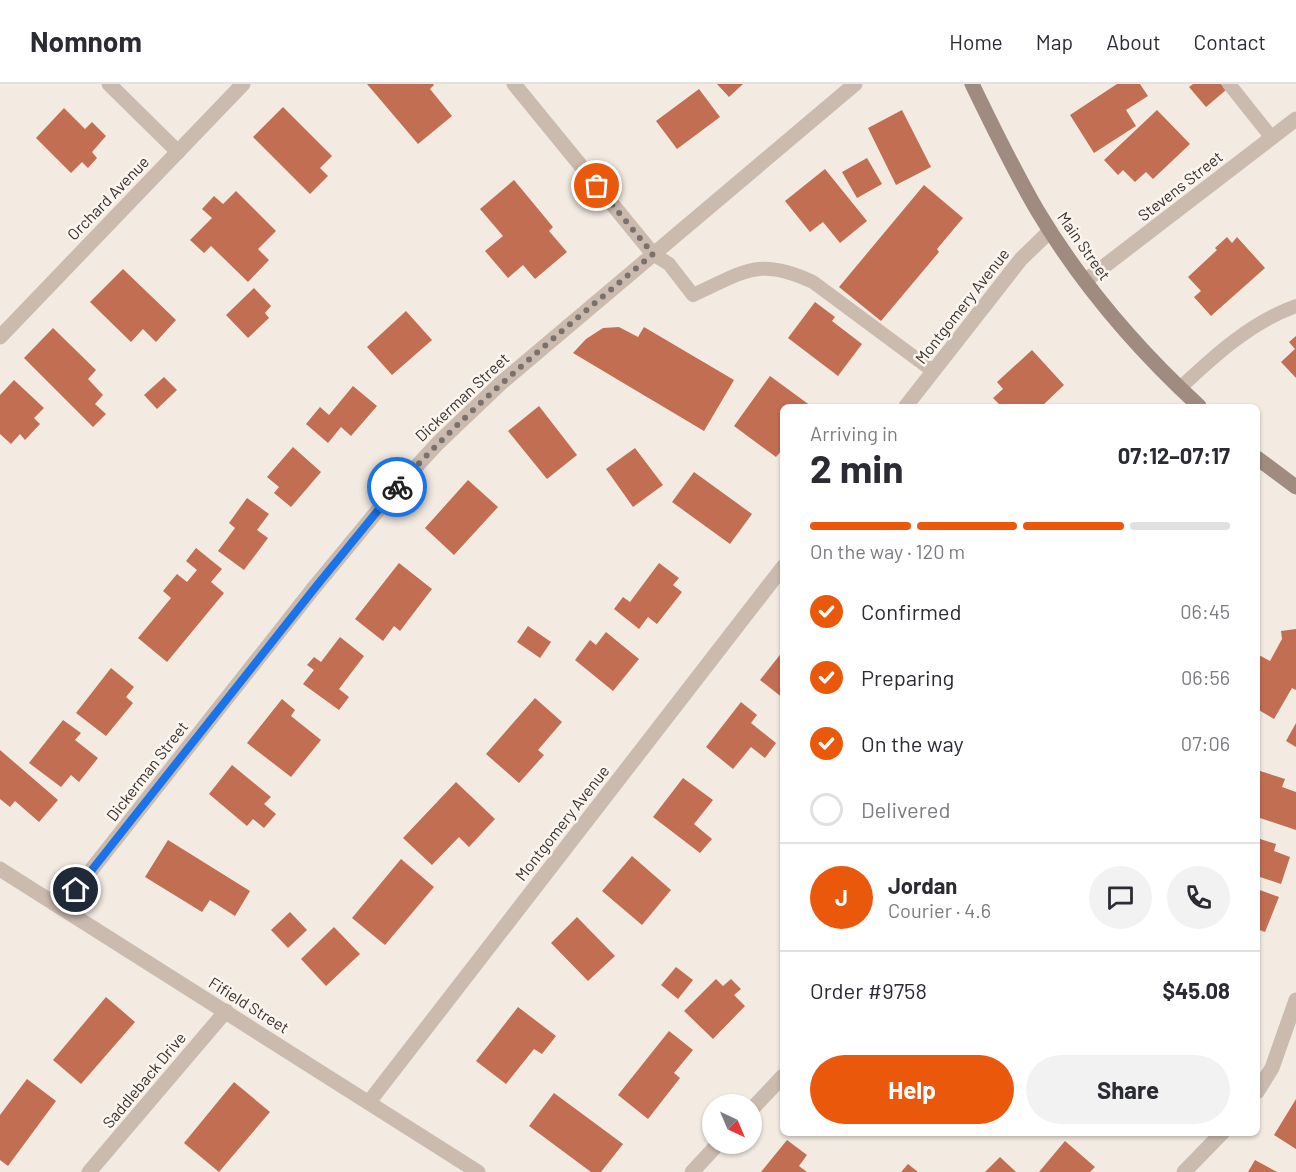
<!DOCTYPE html>
<html lang="en">
<head>
<meta charset="utf-8">
<style>
	:root { --surface:#fff; --page:#f2f2f3; --text:#2b2b33; --muted:#7c7c81; --line:#e1e1e2; --accent:#ea580c }
	body { margin:0; font-family:Barlow,sans-serif; background:var(--page); color:var(--text); height:100vh; display:flex; flex-direction:column; font-size:22px; white-space:nowrap }
	* { box-sizing:border-box; margin:0 }
	p { font-size:20px; color:var(--muted) }
	.icon { flex:none; width:33px; height:33px; fill:none; stroke:currentColor; stroke-width:2; stroke-linecap:round; stroke-linejoin:round }
	.map { position:relative; flex:1; overflow:hidden }
	.details { position:absolute; left:780px; top:320px; width:480px; height:732px; display:flex; flex-direction:column; background:var(--surface); border-radius:9px; box-shadow:0 2px 4px #0004 }
	.details>* { flex:none }
	.needle { width:39px; rotate:136deg }
	.fabs { position:absolute; left:702px; top:1010px; display:grid; gap:12px }
	.fabs a { display:grid; place-items:center; width:60px; height:60px; border-radius:50%; background:var(--surface); box-shadow:0 2px 4px #0004; font-size:30px }
	.pin { position:absolute; display:grid; place-items:center; width:51px; height:51px; color:#fff; margin:-26px; border:3px solid #fff; border-radius:50%; box-shadow:0 2px 6px #0007 }
	.courier { position:absolute; display:grid; place-items:center; width:60px; height:60px; margin:-30px; border:4px solid #1a73e8; border-radius:50%; background:#fff; color:#222; box-shadow:0 2px 8px #0007 }
	.overview em { font-style:normal; font-weight:700 }
	.overview div { display:flex; flex-direction:column-reverse }
	.overview { display:flex; align-items:center; justify-content:space-between; height:102px; padding:0 30px }
	h1 { font-size:39px; font-weight:700; line-height:45px }
	.bar { display:grid; grid-template-columns:repeat(4,1fr); gap:9px 6px; align-content:center; height:72px; padding:0 30px }
	.bar i { height:8px; border-radius:4px; background:var(--line) }
	.bar .active { background:var(--accent) }
	.bar p { grid-column:span 4 }
	.line { display:flex; align-items:center; gap:15px; padding:0 30px; border-top:2px solid var(--line) }
	.line div { flex:1 }
	.round { display:grid; place-items:center; flex:none; width:63px; height:63px; border-radius:32px; background:var(--page) }
	ol { padding:0 30px; list-style:none }
	li { display:flex; align-items:center; gap:18px; height:66px }
	li p { margin-inline-start:auto }
	li .icon { padding:6px; border-radius:50%; background:var(--accent); color:#fff; stroke-width:4 }
	li:last-child { color:var(--muted) }
	li i { width:33px; height:33px; border:3px solid var(--line); border-radius:50% }
	.cta { display:flex; gap:12px; margin-top:auto; padding:12px 30px }
	.cta a { flex:1; height:69px; border-radius:36px; background:var(--accent); color:#fff; font-size:24px; font-weight:700; line-height:69px; text-align:center }
	.cta a+a { background:var(--page); color:var(--text) }
	header { display:flex; align-items:center; gap:36px; box-sizing:border-box; height:84px; padding:0 30px; background:var(--surface); border-bottom:2px solid var(--line) }
	header strong { font-size:28px }
	nav { display:flex; gap:33px; margin-inline-start:auto; font-size:21px }
	.map>svg:first-child { display:block }
	.building { fill:#c16e52 }
	.lines { fill:none; stroke-linecap:round; stroke-linejoin:round }
	.service { stroke:#cbbbae; stroke-width:14 }
	.minor { stroke:#cbbbae; stroke-width:15 }
	.secondary { stroke:#9f8b7f; stroke-width:15 }
	.done { stroke:#7b716c; stroke-width:6; stroke-dasharray:0 10.8 }
	.route { stroke:#1a73e8; stroke-width:8 }
	.labels { text-anchor:middle; stroke-width:5; stroke-linejoin:round; paint-order:stroke }
	.street-label { font-size:16px; fill:#3a302c; stroke:#faf5ef }
</style>
</head>
<body>
<header>
<strong>Nomnom</strong>
<nav><a>Home</a><a>Map</a><a>About</a><a>Contact</a></nav>
</header>
<div class="map">
<svg width="1296" height="1088" viewBox="0 0 1296 1088">
	<rect width="100%" height="100%" fill="#f3ebe2"/>
	<g class="building">
		<path d="M367 0H433L434 1 430 5 452 32 418 60Z"/>
		<path d="M717 0H743L729 13Z"/>
		<path d="M1117 0H1140L1148 12 1126 26 1136 42 1094 69 1070 31Z"/>
		<path d="M1193 0H1221L1226 6 1206 23 1189 3Z"/>
		<path d="M699 5 720 33 677 65 656 37Z"/>
		<path d="M283 23 332 72 320 84 328 92 310 110 253 53Z"/>
		<path d="M64 24 85 45 92 38 106 52 92 68 97 74 88 84 82 78 71 89 36 54Z"/>
		<path d="M902 26 931 83 896 101 868 44Z"/>
		<path d="M1157 26 1190 60 1153 95 1146 88 1135 98 1123 86 1118 91 1104 76Z"/>
		<path d="M867 74 882 100 857 114 842 88Z"/>
		<path d="M825 85 867 137 840 159 823 138 810 148 785 117Z"/>
		<path d="M514 96 553 143 549 147 567 168 535 195 523 181 508 194 485 167 503 152 480 125Z"/>
		<path d="M924 101 963 134 937 165 939 168 881 237 839 203Z"/>
		<path d="M236 107 276 147 258 165 269 176 248 198 211 162 204 169 190 156 212 134 202 125 214 112 223 120Z"/>
		<path d="M1227 153 1232 159 1237 153 1265 184 1211 232 1194 213 1201 207 1188 193 1217 166 1215 164Z"/>
		<path d="M123 185 176 236 156 258 143 245 131 258 90 218Z"/>
		<path d="M254 204 271 222 265 229 269 234 248 254 226 231Z"/>
		<path d="M815 218 835 233 832 237 862 260 838 292 788 254Z"/>
		<path d="M406 227 432 256 392 291 367 263Z"/>
		<path d="M619 243 638 253 644 243 734 296 704 347 573 269 586 255 603 244Z"/>
		<path d="M53 244 96 286 88 295 103 311 95 320 106 330 93 343 24 274Z"/>
		<path d="M1296 252V294L1281 278 1295 265 1289 258Z"/>
		<path d="M1032 266 1064 301 1042 322H1021L1020 321 1018 322H1001L993 314 1003 305 997 298Z"/>
		<path d="M770 292 811 322H783V365L776 373 734 342Z"/>
		<path d="M164 293 177 306 157 325 144 311Z"/>
		<path d="M14 296 44 324 34 334 40 340 25 356 20 350 11 360 0 350V311Z"/>
		<path d="M353 302 377 322 351 352 341 343 328 359 306 340 320 323 329 331Z"/>
		<path d="M539 322 577 371 547 395 508 347Z"/>
		<path d="M293 363 321 388 291 423 274 409 279 403 267 393Z"/>
		<path d="M635 364 663 401 633 423 606 385Z"/>
		<path d="M694 388 752 430 730 460 672 418Z"/>
		<path d="M468 396 498 423 454 471 425 444Z"/>
		<path d="M247 414 269 430 257 446 268 454 244 486 218 467 235 444 229 439Z"/>
		<path d="M196 464 222 485 211 498 224 509 167 578 138 554 171 514 163 507 177 490 187 498 197 486 186 477Z"/>
		<path d="M399 479 432 505 400 547 394 542 383 557 355 535Z"/>
		<path d="M659 479 679 494 673 501 682 508 657 540 648 533 639 545 614 525 623 513 630 518Z"/>
		<path d="M528 542 551 558 540 574 517 558Z"/>
		<path d="M1296 545V606L1292 604 1274 635 1257 625V570L1270 577 1282 555 1281 547Z"/>
		<path d="M606 548 639 575 613 607 575 576 590 556 596 561Z"/>
		<path d="M340 553 364 572 339 605 349 613 339 626 303 600 314 586 307 581 314 573 321 578Z"/>
		<path d="M783 567V614L760 596Z"/>
		<path d="M111 584 134 603 126 613 133 619 106 652 76 629Z"/>
		<path d="M535 614 562 638 538 666 544 671 519 699 486 670Z"/>
		<path d="M282 615 295 626 291 632 321 656 291 693 247 659Z"/>
		<path d="M741 618 757 631 751 639 776 659 765 674 751 663 733 685 706 663Z"/>
		<path d="M63 636 81 649 75 656 98 674 79 698 71 691 61 703 29 679Z"/>
		<path d="M1296 639V663L1286 657Z"/>
		<path d="M0 666 58 716 39 738 15 717 10 723 0 715Z"/>
		<path d="M232 681 271 713 264 720 276 730 264 744 253 735 247 742 209 710Z"/>
		<path d="M1257 686 1285 695 1282 703 1296 708V746L1257 733Z"/>
		<path d="M683 694 713 716 694 740 712 755 700 769 653 733Z"/>
		<path d="M456 698 495 735 469 763 459 753 432 781 403 754Z"/>
		<path d="M1257 754 1276 760 1274 767 1290 773 1281 800 1257 792Z"/>
		<path d="M168 756 250 807 235 832 210 816 202 828 145 793Z"/>
		<path d="M632 772 671 806 642 841 602 807Z"/>
		<path d="M401 775 434 803 385 861 352 834Z"/>
		<path d="M1257 805 1279 813 1265 848 1257 845Z"/>
		<path d="M290 828 307 846 288 864 271 846Z"/>
		<path d="M577 833 615 872 588 897 551 859Z"/>
		<path d="M334 843 360 870 326 902 301 875Z"/>
		<path d="M676 883 693 896 678 915 661 901Z"/>
		<path d="M716 895 723 902 731 895 741 905 734 911 745 922 713 955 684 927Z"/>
		<path d="M106 913 135 938 81 1000 53 976Z"/>
		<path d="M518 923 556 952 542 970 534 965 506 1000 476 977Z"/>
		<path d="M669 947 693 966 674 989 680 994 648 1035 618 1011Z"/>
		<path d="M27 995 56 1017 8 1082 0 1076V1031Z"/>
		<path d="M234 998 270 1028 219 1088 184 1059Z"/>
		<path d="M554 1009 623 1060 601 1088H591L529 1042Z"/>
		<path d="M1296 1015V1065L1274 1051Z"/>
		<path d="M787 1056 807 1071 799 1082 807 1088H761Z"/>
		<path d="M1065 1057 1095 1083 1090 1088H1039Z"/>
		<path d="M1000 1073 1016 1088H985Z"/>
		<path d="M1255 1076 1277 1088H1248Z"/>
		<path d="M908 1080 918 1088H901Z"/>
	</g>
	<g class="lines">
		<g class="service">
			<path d="M1229 0 1272 54"/>
			<path d="M653 170 669 180 693 211C744 188 758 172 813 198L933 287"/>
			<path d="M1180 304C1214 272 1251 238 1296 222"/>
		</g>
		<g class="minor">
			<path d="M109 0 178 68"/>
			<path d="M514 0 653 170"/>
			<path d="M1085 197 1296 35"/>
			<path d="M0 253 243 0"/>
			<path d="M906 322 1021 175 1050 147"/>
			<path d="M0 785 478 1088"/>
			<path d="M62 823 313 505 393 408 438 359 501 299 855 0"/>
			<path d="M1257 1008 1272 984 1296 916"/>
			<path d="M369 1018 783 483"/>
			<path d="M752 1025 783 992"/>
			<path d="M89 1088 226 927"/>
			<path d="M692 1088 719 1059"/>
			<path d="M1184 1088 1223 1048"/>
		</g>
		<g class="secondary">
			<path d="M972 0C993 43 1013 85 1037 126 1080 198 1137 265 1199 322"/>
			<path d="M1257 374 1296 403"/>
		</g>
	</g>
	<g class="lines">
		<path class="done" d="M397 403C475 317 565 245 653 170L597 102"/>
		<path class="route" d="M76 806 314 505 397 403"/>
	</g>
	<g class="labels">
		<g class="street-label">
			<text transform="translate(1180 102) rotate(-38)" y="6">Stevens Street</text>
			<text transform="translate(108 114) rotate(-46)" y="6">Orchard Avenue</text>
			<text transform="translate(1084 162) rotate(55)" y="6">Main Street</text>
			<text transform="translate(962 222) rotate(-52)" y="6">Montgomery Avenue</text>
			<text transform="translate(462 313) rotate(-43)" y="6">Dickerman Street</text>
			<text transform="translate(147 687) rotate(-52)" y="6">Dickerman Street</text>
			<text transform="translate(562 739) rotate(-52)" y="6">Montgomery Avenue</text>
			<text transform="translate(249 921) rotate(32)" y="6">Fifield Street</text>
			<text transform="translate(144 996) rotate(-50)" y="6">Saddleback Drive</text>
		</g>
	</g>
</svg>
<div class="fabs">
<a><svg class="needle" viewBox="-14 -14 28 28"><path d="M0-13l5 13h-10z" fill="#e53935"/><path d="M0 13l5-13h-10z" fill="#7c7c81"/></svg></a>
</div>
<div class="pin" style="left:597px;top:102px;background:#ea580c"><svg class="icon" aria-label="bag" viewBox="0 0 24 24"><path d="M5 8h14l-1 12H6zM9 8a3 3 0 0 1 6 0"/></svg></div>
<div class="pin" style="left:76px;top:806px;background:#1f2937"><svg class="icon" aria-label="home" viewBox="0 0 24 24"><path d="M3 11l9-7 9 7M6 9v11h12V9"/></svg></div>
<div class="courier" style="left:397px;top:403px"><svg class="icon" aria-label="bike" viewBox="0 0 24 24"><circle cx="6" cy="16" r="4"/><circle cx="18" cy="16" r="4"/><path d="M6 16l4-8h5l3 8M10 8l3 8H6M13 5h3"/></svg></div>
<section class="details">
<div class="overview"><div><h1>2 min</h1><p>Arriving in</p></div><em>07:12–07:17</em></div>
<div class="bar"><i class="active"></i><i class="active"></i><i class="active"></i><i></i><p>On the way · 120 m</p></div>
<ol>
<li><svg class="icon" aria-label="check" viewBox="0 0 24 24"><path d="M5 12l5 5 9-10"/></svg>Confirmed<p>06:45</p></li>
<li><svg class="icon" aria-label="check" viewBox="0 0 24 24"><path d="M5 12l5 5 9-10"/></svg>Preparing<p>06:56</p></li>
<li><svg class="icon" aria-label="check" viewBox="0 0 24 24"><path d="M5 12l5 5 9-10"/></svg>On the way<p>07:06</p></li>
<li><i></i>Delivered</li>
</ol>
<div class="line" style="height:108px"><b class="round" style="background:var(--accent);color:#fff">J</b><div><b>Jordan</b><p>Courier · 4.6</p></div><a class="round"><svg class="icon" aria-label="chat" viewBox="0 0 24 24"><path d="M4 5h16v11H9l-5 4z"/></svg></a><a class="round"><svg class="icon" aria-label="phone" viewBox="0 0 24 24"><path d="M5 4h4l2 5-3 2q2 4 5 5l2-3 5 2v4C11 20 4 13 5 4z"/></svg></a></div>
<div class="line" style="height:78px"><div>Order #9758</div><b>$45.08</b></div>
<div class="cta"><a>Help</a><a>Share</a></div>
</section>
</div>
</body>
</html>
